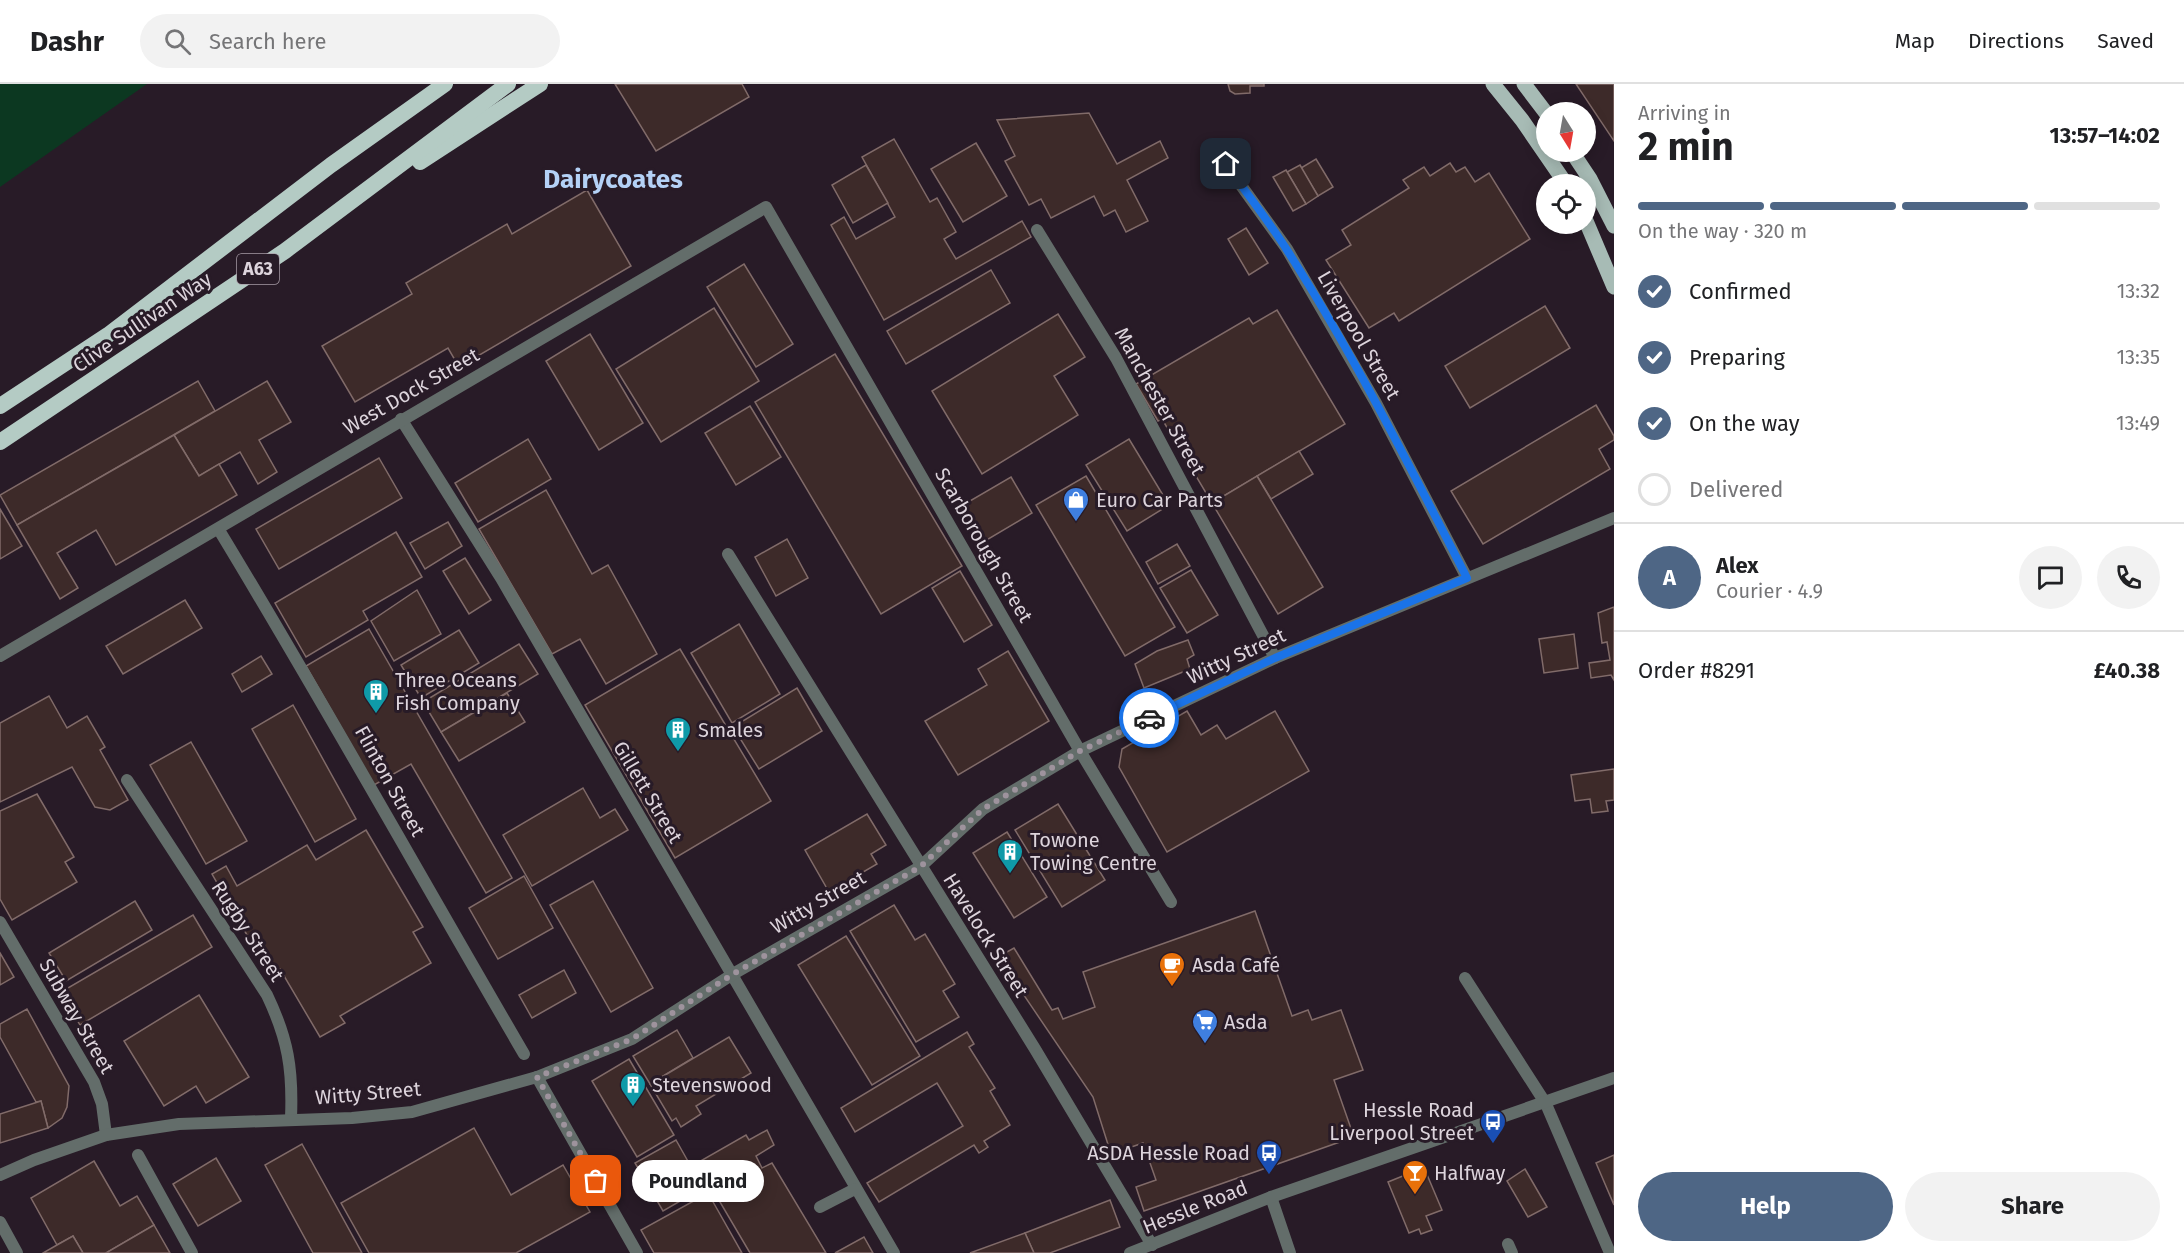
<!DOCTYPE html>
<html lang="en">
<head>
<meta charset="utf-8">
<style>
	:root { --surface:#fff; --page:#f2f2f2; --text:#202124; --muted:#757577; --line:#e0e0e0; --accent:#4e6685 }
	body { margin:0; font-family:"Fira Sans",sans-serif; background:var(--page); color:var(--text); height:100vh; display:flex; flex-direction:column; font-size:22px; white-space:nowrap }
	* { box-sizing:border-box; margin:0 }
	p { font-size:20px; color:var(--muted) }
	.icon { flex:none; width:33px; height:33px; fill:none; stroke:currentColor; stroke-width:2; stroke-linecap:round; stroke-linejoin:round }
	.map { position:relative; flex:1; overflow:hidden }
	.panel { display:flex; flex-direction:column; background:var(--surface); width:570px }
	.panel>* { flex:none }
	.needle { width:39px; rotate:169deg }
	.buttons { position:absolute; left:1536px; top:18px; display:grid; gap:12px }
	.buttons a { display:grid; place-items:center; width:60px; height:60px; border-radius:50%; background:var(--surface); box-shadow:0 3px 15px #0003; font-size:30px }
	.pin { position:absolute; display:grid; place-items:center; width:51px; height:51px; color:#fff; margin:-26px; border-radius:12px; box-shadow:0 3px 9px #0006 }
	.courier { position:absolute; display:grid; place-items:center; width:60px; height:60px; margin:-30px; border:4px solid #1a73e8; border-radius:50%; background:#fff; color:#222; box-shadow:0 2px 8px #0007 }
	.bubble { position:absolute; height:42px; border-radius:21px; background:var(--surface); box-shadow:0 3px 15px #0003; font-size:20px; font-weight:700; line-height:42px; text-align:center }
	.head em { font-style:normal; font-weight:700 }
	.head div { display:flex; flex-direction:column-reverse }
	.head { display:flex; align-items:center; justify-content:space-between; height:102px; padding:0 24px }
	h1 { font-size:39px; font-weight:700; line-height:45px }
	.bar { display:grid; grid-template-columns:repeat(4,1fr); gap:9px 6px; align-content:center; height:72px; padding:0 24px }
	.bar i { height:8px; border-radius:4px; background:var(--line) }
	.bar .selected { background:var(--accent) }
	.bar p { grid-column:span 4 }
	.line { display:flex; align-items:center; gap:15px; padding:0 24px; border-top:2px solid var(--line) }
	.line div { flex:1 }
	.round { display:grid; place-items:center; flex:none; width:63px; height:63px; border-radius:32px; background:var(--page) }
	ol { padding:0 24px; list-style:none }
	li { display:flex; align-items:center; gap:18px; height:66px }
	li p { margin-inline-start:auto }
	li .icon { padding:6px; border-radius:50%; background:var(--accent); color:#fff; stroke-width:4 }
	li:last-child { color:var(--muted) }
	li i { width:33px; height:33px; border:3px solid var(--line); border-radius:50% }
	.button { display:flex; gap:12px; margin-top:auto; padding:12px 24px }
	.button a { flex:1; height:69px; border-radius:36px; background:var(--accent); color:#fff; font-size:24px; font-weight:700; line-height:69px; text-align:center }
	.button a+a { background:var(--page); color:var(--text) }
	header { display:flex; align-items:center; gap:36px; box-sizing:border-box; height:84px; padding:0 30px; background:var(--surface); border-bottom:2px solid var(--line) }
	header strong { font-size:28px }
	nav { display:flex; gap:33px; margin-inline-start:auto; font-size:21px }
	.search { width:420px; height:54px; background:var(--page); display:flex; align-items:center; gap:15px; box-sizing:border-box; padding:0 21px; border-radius:33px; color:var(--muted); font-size:22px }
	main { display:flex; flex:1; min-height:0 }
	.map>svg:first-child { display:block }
	.green { fill:#0c3821 }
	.building { fill:#3d2a29; stroke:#816b69; stroke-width:1.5 }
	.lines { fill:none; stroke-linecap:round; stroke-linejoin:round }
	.minor { stroke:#636d6a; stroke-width:12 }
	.tertiary { stroke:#636d6a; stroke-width:12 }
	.primary { stroke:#a7bbb5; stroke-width:15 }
	.trunk { stroke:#b4cbc4; stroke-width:16 }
	.done { stroke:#9e939d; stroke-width:6; stroke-dasharray:0 10.8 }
	.route { stroke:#1a73e8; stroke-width:8 }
	.labels { text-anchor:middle; stroke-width:6; stroke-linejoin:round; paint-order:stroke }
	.shield { fill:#281b27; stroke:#a79ca6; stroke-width:1.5 }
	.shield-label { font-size:18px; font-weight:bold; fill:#ddd4dc }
	.street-label { font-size:20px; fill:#ddd4dc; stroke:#281b27 }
	.poi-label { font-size:20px; fill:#ddd4dc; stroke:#281b27; text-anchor:start }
	.district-label { font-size:26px; font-weight:bold; fill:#b4d1f6; stroke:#281b27 }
</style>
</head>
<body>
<header>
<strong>Dashr</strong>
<div class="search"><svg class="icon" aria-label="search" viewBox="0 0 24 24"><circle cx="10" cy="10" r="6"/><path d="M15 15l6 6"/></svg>Search here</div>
<nav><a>Map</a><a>Directions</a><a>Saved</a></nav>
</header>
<main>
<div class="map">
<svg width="1614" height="1169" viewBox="0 0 1614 1169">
	<rect width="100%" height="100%" fill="#281b27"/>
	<path class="green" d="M0 0H147L0 103Z"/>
	<g class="building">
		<path d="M615 0H742L749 13 656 67Z"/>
		<path d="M1228 0H1264V2H1250V9L1235 10 1230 7Z"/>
		<path d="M1576 0H1614V57Z"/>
		<path d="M1089 29 1117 80 1160 57 1168 74 1127 96 1148 137 1126 148 1115 126 1104 132 1094 112 1051 134 1041 115 1029 121 1005 77 1015 72 997 36Z"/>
		<path d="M894 55 930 118 937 114 956 148 944 155 956 175 1022 137 1031 153 884 236 831 141 844 133 856 155 895 133 862 73Z"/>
		<path d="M976 59 1007 112 963 138 931 85Z"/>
		<path d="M1316 75 1333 103 1318 112 1301 84Z"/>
		<path d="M1450 79 1456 88 1465 83 1475 98 1489 89 1530 155 1399 237 1394 229 1369 244 1326 176 1351 161 1342 146 1409 104 1403 96 1424 83 1430 92Z"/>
		<path d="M866 81 888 119 853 139 832 101Z"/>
		<path d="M1300 81 1318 112 1306 120 1287 88Z"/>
		<path d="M1286 86 1306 120 1293 127 1273 93Z"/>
		<path d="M587 106 631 182 459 283 448 264 355 318 322 262 412 210 406 199 507 140 512 150Z"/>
		<path d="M1246 144 1268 179 1249 191 1228 155Z"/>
		<path d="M744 180 793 260 756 283 707 203Z"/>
		<path d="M991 186 1010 219 906 280 887 247Z"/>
		<path d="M1545 222 1570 264 1470 324 1445 282Z"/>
		<path d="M714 224 759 297 661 358 616 285Z"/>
		<path d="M1277 226 1345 340 1212 419 1162 335 1158 337 1136 300 1249 234 1253 240Z"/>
		<path d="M1058 230 1085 273 1054 292 1078 331 982 390 932 307Z"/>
		<path d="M590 250 643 339 599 366 546 277Z"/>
		<path d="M835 270 962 482 881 530 755 318Z"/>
		<path d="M198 297 215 327 17 441 0 411Z"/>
		<path d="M267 297 291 338 259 356 277 388 258 400 240 368 199 392 174 351Z"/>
		<path d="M1596 321 1614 352V356L1599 365 1610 385 1483 460 1451 407Z"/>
		<path d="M750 322 781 373 736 401 705 349Z"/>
		<path d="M174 351 199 392 219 380 237 411 116 481 96 446 57 469 78 504 60 515 17 441Z"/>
		<path d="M528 355 551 395 478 438 455 399Z"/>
		<path d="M1129 355 1169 421 1127 447 1086 381Z"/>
		<path d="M1299 367 1313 390 1271 415 1257 392Z"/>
		<path d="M379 374 402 414 279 485 256 445Z"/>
		<path d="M1086 392 1175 543 1125 572 1036 421Z"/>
		<path d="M1257 392 1323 503 1278 530 1212 419Z"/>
		<path d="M1011 393 1032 429 985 457 963 421Z"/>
		<path d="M546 406 592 490 608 481 657 570 606 600 580 555 552 570 479 445Z"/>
		<path d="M0 425 22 462 0 475Z"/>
		<path d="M448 438 462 462 425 485 410 459Z"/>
		<path d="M396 448 422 493 363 527 368 536 306 573 275 519Z"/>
		<path d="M787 455 808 494 776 512 755 473Z"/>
		<path d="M1177 460 1190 482 1158 500 1146 478Z"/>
		<path d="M465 474 491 516 469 530 443 487Z"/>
		<path d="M1191 486 1218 531 1187 549 1160 504Z"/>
		<path d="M960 487 992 541 964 558 932 504Z"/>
		<path d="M417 506 441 550 394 577 371 537Z"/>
		<path d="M185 516 202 544 123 590 106 562Z"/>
		<path d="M1614 523V596L1611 591 1591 594 1589 579 1610 576 1607 558 1602 559 1598 529Z"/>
		<path d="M739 540 780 610 732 639 691 569Z"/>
		<path d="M369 545 512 794 486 809 411 680 374 701 306 582Z"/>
		<path d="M459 546 479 579 421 614 401 581Z"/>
		<path d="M1574 550 1578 584 1544 589 1539 555Z"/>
		<path d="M1188 556 1194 571 1187 575 1190 585 1144 604 1135 580 1157 567Z"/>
		<path d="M519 560 538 590 441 648 423 618Z"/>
		<path d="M680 565 771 717 675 774 585 621Z"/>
		<path d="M1008 567 1049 637 958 691 925 637 987 601 978 585Z"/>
		<path d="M261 572 272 590 242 608 232 590Z"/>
		<path d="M797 604 822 647 759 685 733 643Z"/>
		<path d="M507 609 525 638 459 677 441 648Z"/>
		<path d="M49 612 67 644 87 632 105 663 100 666 128 716 110 726 95 723 72 683 0 718V639Z"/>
		<path d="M293 621 356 735 315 758 252 645Z"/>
		<path d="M1187 627 1201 651 1217 641 1226 655 1275 627 1309 687 1167 768 1119 683 1122 665Z"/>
		<path d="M191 658 247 757 206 780 150 681Z"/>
		<path d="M1614 685V716L1606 717 1608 727 1592 729 1590 715 1575 717 1571 691Z"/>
		<path d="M583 704 600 734 615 725 628 746 532 802 503 751Z"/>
		<path d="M37 710 74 773 65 778 77 798 12 836 0 815V727Z"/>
		<path d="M1058 720 1105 796 1062 823 1015 746Z"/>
		<path d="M867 730 886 761 871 770 877 780 829 808 805 766Z"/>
		<path d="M366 746 423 843 413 848 431 879 340 932 345 939 320 953 280 885 270 891 212 790 226 782 237 802 307 761 316 776Z"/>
		<path d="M1007 748 1047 813 1014 834 973 769Z"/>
		<path d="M524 792 553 844 498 875 469 824Z"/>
		<path d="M593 797 653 904 611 928 550 821Z"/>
		<path d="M135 817 152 846 66 897 49 869Z"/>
		<path d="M894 821 915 856 925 850 955 900 943 907 959 933 916 958 850 847Z"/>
		<path d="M1255 827 1292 932 1308 926 1312 936 1341 926 1363 986 1334 996 1354 1053 1144 1127 1136 1103 1156 1096 1143 1059 1111 1070 1093 1013 998 873 1014 864 1052 926 1058 924 1063 935 1095 923 1083 888Z"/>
		<path d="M193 831 212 863 80 941 61 908Z"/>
		<path d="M846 852 920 972 872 1001 798 881Z"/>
		<path d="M0 869 14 893 0 901Z"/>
		<path d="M564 886 576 909 532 934 519 911Z"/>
		<path d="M199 911 249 993 206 1019 196 1002 164 1022 124 957Z"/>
		<path d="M27 925 69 1002 67 1023 62 1034 48 1044 41 1017 36 1018 0 953V940Z"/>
		<path d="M677 946 693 974 650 1000 633 972Z"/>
		<path d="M967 948 974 960 969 963 995 1004 990 1007 1010 1041 984 1057 988 1063 979 1069 974 1061 879 1118 867 1099 963 1042 937 999 855 1048 841 1024Z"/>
		<path d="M729 953 751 989 696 1022 701 1030 681 1043 676 1034 672 1037 650 1000Z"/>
		<path d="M629 975 674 1051 637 1073 592 997Z"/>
		<path d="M41 1017 48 1044 0 1059V1030Z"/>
		<path d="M474 1044 511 1111 563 1081 590 1128 516 1169H369L341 1119Z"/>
		<path d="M767 1046 774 1061 756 1072 762 1084 772 1079 826 1169H750L697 1079 746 1051 749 1056Z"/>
		<path d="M676 1056 703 1104 663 1127 635 1079Z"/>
		<path d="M302 1060 362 1169H313L265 1081Z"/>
		<path d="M1614 1071V1121L1596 1079Z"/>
		<path d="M216 1074 241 1117 198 1142 173 1100Z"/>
		<path d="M94 1077 120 1122 137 1112 154 1141 106 1169H83L73 1152 57 1161 31 1114Z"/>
		<path d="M1420 1085 1425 1086 1442 1126 1426 1132 1432 1146 1421 1150 1419 1145 1409 1149 1388 1098Z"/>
		<path d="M1525 1085 1547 1123 1528 1133 1507 1097Z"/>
		<path d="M708 1109 742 1169H654L641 1146Z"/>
		<path d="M1110 1116 1120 1143 1050 1169H1034L1025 1149Z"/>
		<path d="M154 1141 170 1169H106Z"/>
		<path d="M1025 1149 1034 1169H970Z"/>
		<path d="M73 1152 83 1169H43L57 1161Z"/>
		<path d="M864 1153 873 1169H835Z"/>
	</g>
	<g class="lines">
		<g class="minor">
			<path d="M1217 68 1287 165 1376 319 1467 494"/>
			<path d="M1037 146 1116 274 1275 574"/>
			<path d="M401 335 501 494 894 1169"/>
			<path d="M219 446C324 619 422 795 524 970"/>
			<path d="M728 470 1035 965 1152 1161"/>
			<path d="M0 572 766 123 1080 667 1171 818"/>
			<path d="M127 696 267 911C288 955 293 985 291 1034"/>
			<path d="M0 838 94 998 102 1020 106 1051"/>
			<path d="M1465 894 1546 1020 1610 1169"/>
			<path d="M537 993 637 1169"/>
			<path d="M138 1071 192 1169"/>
			<path d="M1271 1113 1290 1169"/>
			<path d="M820 1123 855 1105"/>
			<path d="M0 1138 17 1169"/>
			<path d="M1508 1160 1512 1169"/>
		</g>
		<g class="tertiary">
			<path d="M0 1091 34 1076 106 1051 179 1040 352 1034 412 1028 537 993 632 955 733 890 920 783 983 725 1080 667 1275 574 1614 434"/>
			<path d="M1130 1169 1271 1113 1614 994"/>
		</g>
		<g class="primary">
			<path d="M1493 0 1522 36 1566 100"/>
			<path d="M1524 0 1546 29"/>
			<path d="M1572 68 1590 95 1614 142"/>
			<path d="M1586 137 1614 203"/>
		</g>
		<g class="trunk">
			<path d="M420 78 540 0"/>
			<path d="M0 322 108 251 331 81 445 0"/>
			<path d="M0 358 285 167 508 0"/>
		</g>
	</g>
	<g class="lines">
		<path class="done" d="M596 1097 537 993 632 955 733 890 920 783 983 725 1080 667 1149 634"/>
		<path class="route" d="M1149 634 1275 574 1467 494C1410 383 1354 271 1287 166 1268 136 1246 109 1226 80"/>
	</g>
	<defs>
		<symbol id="shop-pin" viewBox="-11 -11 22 30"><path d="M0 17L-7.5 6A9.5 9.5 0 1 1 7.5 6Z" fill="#3f7fe0" stroke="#281b27"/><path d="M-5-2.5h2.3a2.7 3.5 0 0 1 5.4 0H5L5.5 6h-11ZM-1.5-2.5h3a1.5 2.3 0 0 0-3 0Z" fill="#fff"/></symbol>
		<symbol id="building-pin" viewBox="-11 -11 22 30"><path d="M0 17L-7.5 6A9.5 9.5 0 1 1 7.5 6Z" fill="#0f9aa8" stroke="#281b27"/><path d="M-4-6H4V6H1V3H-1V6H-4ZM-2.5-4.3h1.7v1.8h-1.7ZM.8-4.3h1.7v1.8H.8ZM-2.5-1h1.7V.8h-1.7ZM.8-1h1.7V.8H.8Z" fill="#fff"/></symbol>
		<symbol id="cafe-pin" viewBox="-11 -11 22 30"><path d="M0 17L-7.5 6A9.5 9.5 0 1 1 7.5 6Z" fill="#e8710a" stroke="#281b27"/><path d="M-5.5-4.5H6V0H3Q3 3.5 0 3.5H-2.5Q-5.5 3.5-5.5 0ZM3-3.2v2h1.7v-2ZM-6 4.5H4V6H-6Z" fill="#fff"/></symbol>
		<symbol id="supermarket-pin" viewBox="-11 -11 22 30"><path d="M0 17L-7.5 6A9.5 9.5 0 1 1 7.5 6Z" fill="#3f7fe0" stroke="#281b27"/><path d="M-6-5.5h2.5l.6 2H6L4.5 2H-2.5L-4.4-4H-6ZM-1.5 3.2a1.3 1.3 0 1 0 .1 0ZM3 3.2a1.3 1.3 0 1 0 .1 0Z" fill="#fff"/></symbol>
		<symbol id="bus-pin" viewBox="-11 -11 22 30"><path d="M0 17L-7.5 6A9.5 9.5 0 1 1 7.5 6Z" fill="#1a4fb4" stroke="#281b27"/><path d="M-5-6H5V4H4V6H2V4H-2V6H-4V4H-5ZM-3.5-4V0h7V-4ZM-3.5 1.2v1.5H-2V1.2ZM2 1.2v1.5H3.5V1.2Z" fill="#fff"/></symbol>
		<symbol id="bar-pin" viewBox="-11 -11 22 30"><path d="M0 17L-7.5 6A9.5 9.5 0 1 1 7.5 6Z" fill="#e8710a" stroke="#281b27"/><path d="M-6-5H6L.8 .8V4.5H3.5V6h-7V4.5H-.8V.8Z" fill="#fff"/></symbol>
	</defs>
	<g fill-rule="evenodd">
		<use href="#shop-pin" x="1061" y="401" width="30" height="40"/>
		<use href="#building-pin" x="361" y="593" width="30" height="40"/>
		<use href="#building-pin" x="663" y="631" width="30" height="40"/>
		<use href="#building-pin" x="995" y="753" width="30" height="40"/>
		<use href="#cafe-pin" x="1157" y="866" width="30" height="40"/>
		<use href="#supermarket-pin" x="1190" y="923" width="30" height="40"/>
		<use href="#building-pin" x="618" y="986" width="30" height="40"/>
		<use href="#bus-pin" x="1478" y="1023" width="30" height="40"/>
		<use href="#bus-pin" x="1254" y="1054" width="30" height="40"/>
		<use href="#bar-pin" x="1400" y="1074" width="30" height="40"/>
	</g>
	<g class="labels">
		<rect class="shield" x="237" y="170" width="42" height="30" rx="4.5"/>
		<g class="shield-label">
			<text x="258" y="191">A63</text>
		</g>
		<g class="street-label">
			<text transform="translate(142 238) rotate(-34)" y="7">Clive Sullivan Way</text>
			<text transform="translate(1359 251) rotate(60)" y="7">Liverpool Street</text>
			<text transform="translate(411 307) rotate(-30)" y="7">West Dock Street</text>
			<text transform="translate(1160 317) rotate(61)" y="7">Manchester Street</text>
			<text transform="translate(984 461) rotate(60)" y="7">Scarborough Street</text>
			<text transform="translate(1236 572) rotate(-25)" y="7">Witty Street</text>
			<text transform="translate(390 697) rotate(61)" y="7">Flinton Street</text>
			<text transform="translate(648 708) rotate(59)" y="7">Gillett Street</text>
			<text transform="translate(818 818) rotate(-30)" y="7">Witty Street</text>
			<text transform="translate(248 847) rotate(57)" y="7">Rugby Street</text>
			<text transform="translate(986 851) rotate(58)" y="7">Havelock Street</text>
			<text transform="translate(77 932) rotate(60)" y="7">Subway Street</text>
			<text transform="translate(368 1009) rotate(-5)" y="7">Witty Street</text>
			<text transform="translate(1195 1123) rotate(-22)" y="7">Hessle Road</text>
		</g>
		<g class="poi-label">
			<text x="1096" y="423">Euro Car Parts</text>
			<text x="395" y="603">Three Oceans<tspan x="395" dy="23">Fish Company</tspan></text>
			<text x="698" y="653">Smales</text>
			<text x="1030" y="763">Towone<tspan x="1030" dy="23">Towing Centre</tspan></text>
			<text x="1192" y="888">Asda Café</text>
			<text x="1224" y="945">Asda</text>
			<text x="652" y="1008">Stevenswood</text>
			<text x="1474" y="1033" text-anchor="end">Hessle Road<tspan x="1474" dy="23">Liverpool Street</tspan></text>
			<text x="1250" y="1076" text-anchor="end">ASDA Hessle Road</text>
			<text x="1434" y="1096">Halfway</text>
		</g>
		<g class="district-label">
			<text x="613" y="104">Dairycoates</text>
		</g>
	</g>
</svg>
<div class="buttons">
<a><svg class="needle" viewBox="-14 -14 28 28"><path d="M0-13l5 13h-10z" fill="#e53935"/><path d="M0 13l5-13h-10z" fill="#757577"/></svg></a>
<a><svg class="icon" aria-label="locate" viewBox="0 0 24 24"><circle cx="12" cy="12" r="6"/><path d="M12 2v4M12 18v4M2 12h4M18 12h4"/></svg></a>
</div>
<div class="pin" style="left:596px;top:1097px;background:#ea580c"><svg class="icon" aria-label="bag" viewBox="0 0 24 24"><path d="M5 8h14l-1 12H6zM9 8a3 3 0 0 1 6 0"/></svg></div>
<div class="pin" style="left:1226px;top:80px;background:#1f2937"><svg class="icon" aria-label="home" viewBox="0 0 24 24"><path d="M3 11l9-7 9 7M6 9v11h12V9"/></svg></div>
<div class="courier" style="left:1149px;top:634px"><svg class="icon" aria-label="car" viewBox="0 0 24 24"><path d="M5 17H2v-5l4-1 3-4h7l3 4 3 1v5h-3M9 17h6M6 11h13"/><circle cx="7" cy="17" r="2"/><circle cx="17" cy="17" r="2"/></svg></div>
<div class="bubble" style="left:632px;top:1076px;width:132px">Poundland</div>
</div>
<section class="panel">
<div class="head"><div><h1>2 min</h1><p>Arriving in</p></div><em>13:57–14:02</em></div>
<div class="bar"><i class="selected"></i><i class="selected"></i><i class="selected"></i><i></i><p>On the way · 320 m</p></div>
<ol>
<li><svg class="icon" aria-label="check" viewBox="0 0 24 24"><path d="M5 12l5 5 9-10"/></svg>Confirmed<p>13:32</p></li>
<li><svg class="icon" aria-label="check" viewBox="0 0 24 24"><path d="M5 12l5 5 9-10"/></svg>Preparing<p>13:35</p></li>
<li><svg class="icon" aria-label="check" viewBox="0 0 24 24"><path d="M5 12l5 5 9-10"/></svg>On the way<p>13:49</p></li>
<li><i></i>Delivered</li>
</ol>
<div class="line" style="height:108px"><b class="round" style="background:var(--accent);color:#fff">A</b><div><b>Alex</b><p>Courier · 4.9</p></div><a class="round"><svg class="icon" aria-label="chat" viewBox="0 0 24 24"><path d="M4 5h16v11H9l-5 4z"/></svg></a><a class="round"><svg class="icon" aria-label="phone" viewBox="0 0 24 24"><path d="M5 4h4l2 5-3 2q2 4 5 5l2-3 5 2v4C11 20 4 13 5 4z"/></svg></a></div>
<div class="line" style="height:78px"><div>Order #8291</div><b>£40.38</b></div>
<div class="button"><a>Help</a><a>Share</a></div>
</section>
</main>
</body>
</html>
